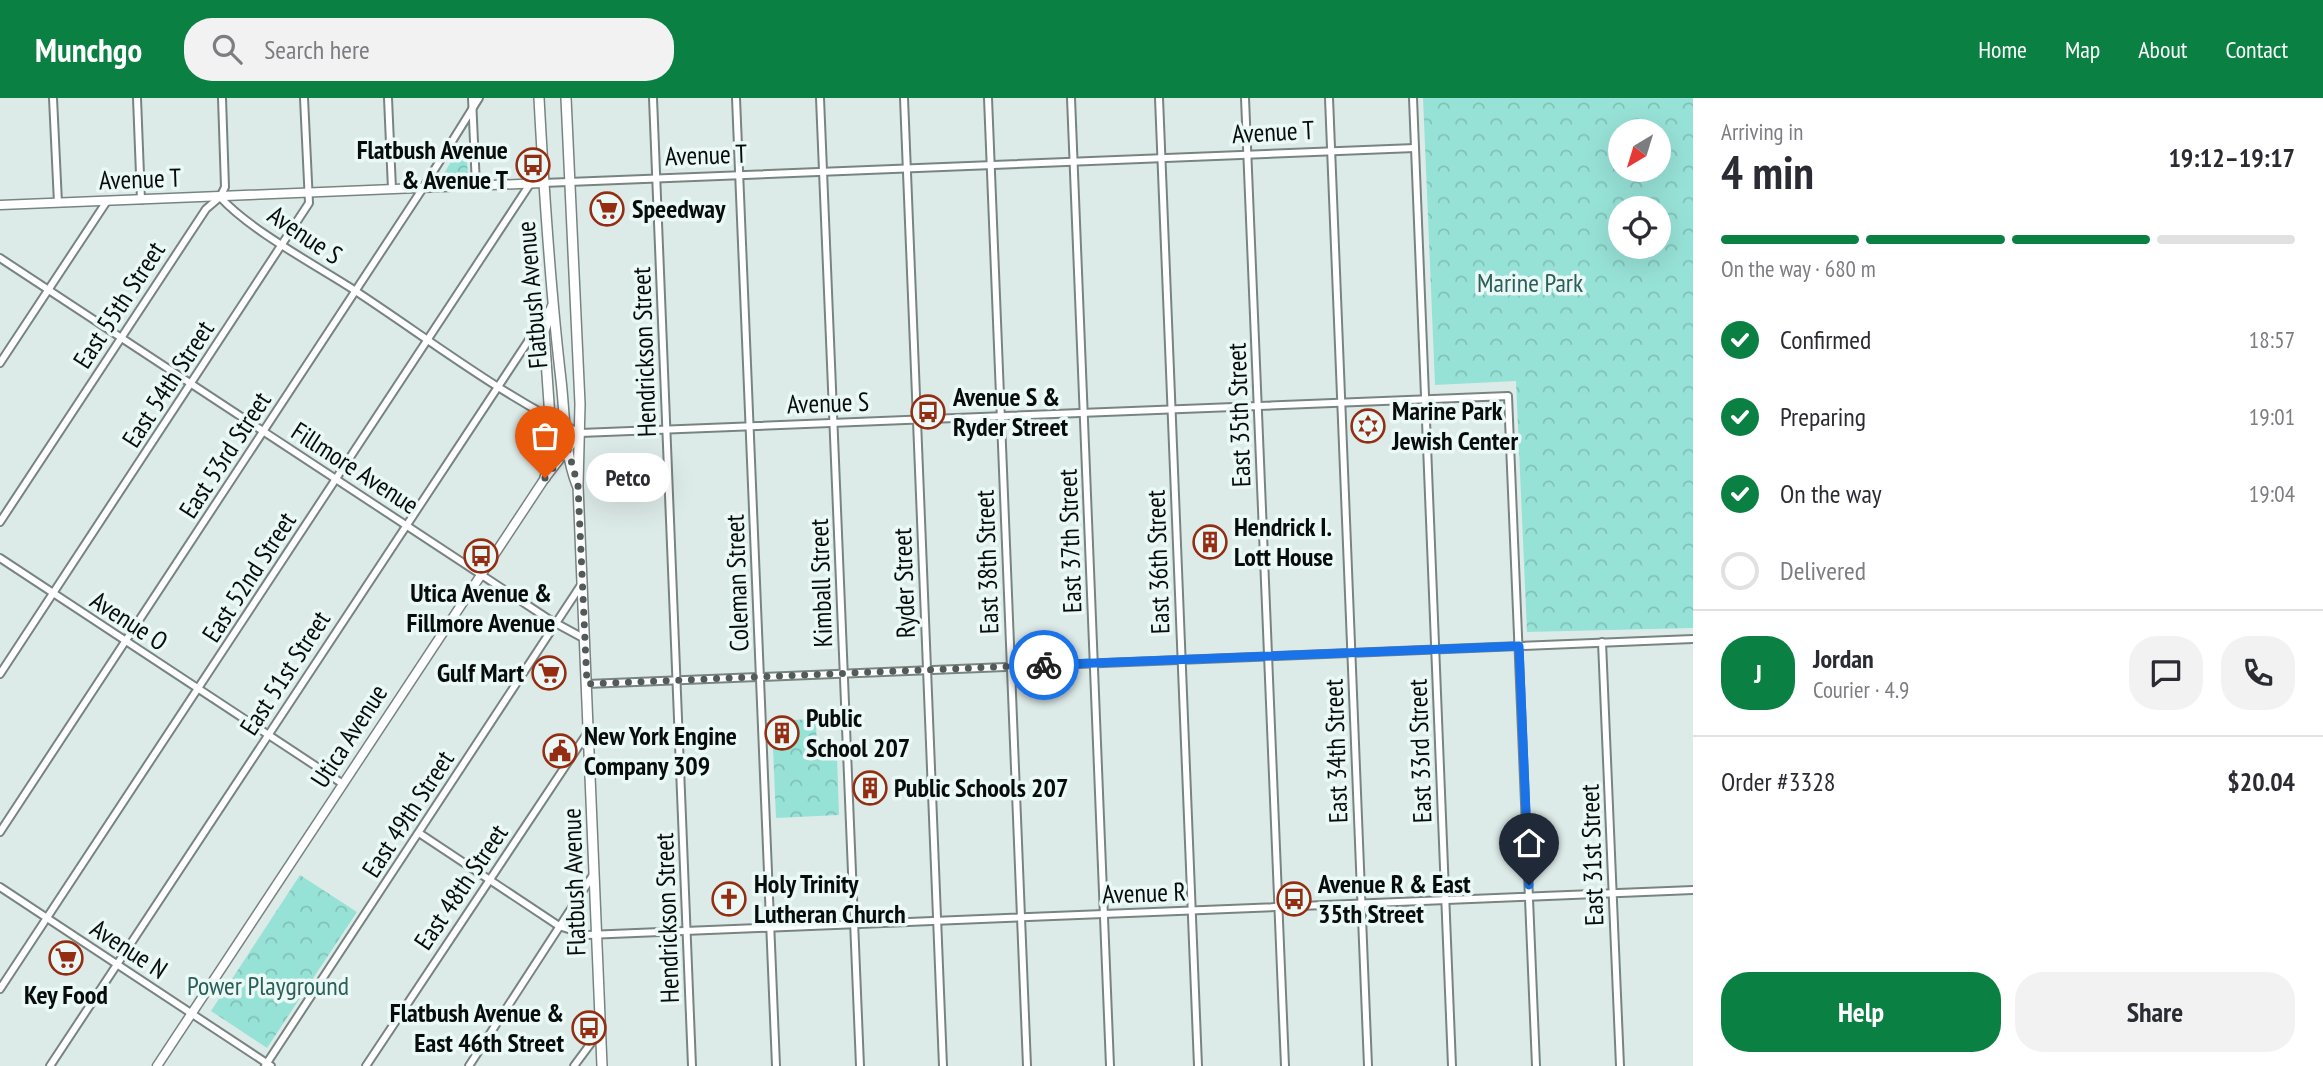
<!DOCTYPE html>
<html lang="en">
<head>
<meta charset="utf-8">
<style>
	:root { --surface:#fff; --page:#f2f2f3; --text:#2b2b33; --muted:#7c7c81; --line:#e1e1e2; --accent:#0b8043 }
	body { margin:0; font-family:"PT Sans Narrow",sans-serif; background:var(--page); color:var(--text); height:100vh; display:flex; flex-direction:column; font-size:26px; white-space:nowrap }
	* { box-sizing:border-box; margin:0 }
	p { font-size:23px; color:var(--muted) }
	.icon { flex:none; width:38px; height:38px; fill:none; stroke:currentColor; stroke-width:2; stroke-linecap:round; stroke-linejoin:round }
	.map { position:relative; flex:1; overflow:hidden }
	.drawer { display:flex; flex-direction:column; background:var(--surface); width:630px }
	.drawer>* { flex:none }
	.needle { width:46px; rotate:218deg }
	.fabs { position:absolute; left:1608px; top:21px; display:grid; gap:14px }
	.fabs a { display:grid; place-items:center; width:63px; height:63px; border-radius:50%; background:var(--surface); box-shadow:0 7px 28px #0002; font-size:35px }
	.pin { position:absolute; display:grid; place-items:center; width:60px; height:60px; color:#fff; margin:-72px -30px; border-radius:50% 50% 50% 0; rotate:-45deg; box-shadow:0 0 7px #0007 }
	.pin .icon { rotate:45deg }
	.courier { position:absolute; display:grid; place-items:center; width:70px; height:70px; margin:-35px; border:5px solid #1a73e8; border-radius:50%; background:#fff; color:#222; box-shadow:0 2px 9px #0007 }
	.bubble { position:absolute; height:49px; border-radius:24px; background:var(--surface); box-shadow:0 7px 28px #0002; font-size:23px; font-weight:800; line-height:49px; text-align:center }
	.headline em { font-style:normal; font-weight:800 }
	.headline div { display:flex; flex-direction:column-reverse }
	.headline { display:flex; align-items:center; justify-content:space-between; height:119px; padding:0 28px }
	h1 { font-size:46px; font-weight:800; line-height:52px }
	.bar { display:grid; grid-template-columns:repeat(4,1fr); gap:10px 7px; align-content:center; height:84px; padding:0 28px }
	.bar i { height:9px; border-radius:5px; background:var(--line) }
	.bar .on { background:var(--accent) }
	.bar p { grid-column:span 4 }
	.line { display:flex; align-items:center; gap:18px; padding:0 28px; border-top:2px solid var(--line) }
	.line div { flex:1 }
	.round { display:grid; place-items:center; flex:none; width:74px; height:74px; border-radius:28px; background:var(--page) }
	ol { padding:0 28px; list-style:none }
	li { display:flex; align-items:center; gap:21px; height:77px }
	li p { margin-inline-start:auto }
	li .icon { padding:7px; border-radius:50%; background:var(--accent); color:#fff; stroke-width:4 }
	li:last-child { color:var(--muted) }
	li i { width:38px; height:38px; border:4px solid var(--line); border-radius:50% }
	.cta { display:flex; gap:14px; margin-top:auto; padding:14px 28px }
	.cta a { flex:1; height:80px; border-radius:28px; background:var(--accent); color:#fff; font-size:28px; font-weight:800; line-height:80px; text-align:center }
	.cta a+a { background:var(--page); color:var(--text) }
	header { display:flex; align-items:center; gap:42px; box-sizing:border-box; height:98px; padding:0 35px; background:var(--accent); color:#fff }
	header strong { font-size:33px }
	nav { display:flex; gap:38px; margin-inline-start:auto; font-size:24px }
	.search { width:490px; height:63px; background:var(--page); display:flex; align-items:center; gap:18px; box-sizing:border-box; padding:0 24px; border-radius:28px; color:var(--muted); font-size:26px }
	main { display:flex; flex:1; min-height:0 }
	.map>svg:first-child { display:block }
	.park { fill:url(#park-crowns); fill-rule:evenodd }
	.lines { fill:none; stroke-linecap:round; stroke-linejoin:round }
	.minor-casing { stroke:#788482; stroke-width:10 }
	.secondary-casing { stroke:#788482; stroke-width:11 }
	.primary-casing { stroke:#788482; stroke-width:12 }
	.minor { stroke:#fff; stroke-width:6 }
	.secondary { stroke:#fff; stroke-width:8 }
	.primary { stroke:#fff; stroke-width:9 }
	.done { stroke:#535b59; stroke-width:7; stroke-dasharray:0 12.6 }
	.route { stroke:#1a73e8; stroke-width:9 }
	.labels { text-anchor:middle; stroke-width:7; stroke-linejoin:round; paint-order:stroke }
	.street-label { font-size:26px; fill:#080d0c; stroke:#eaf8f6 }
	.poi-label { font-size:26px; font-weight:bold; fill:#080d0c; stroke:#eaf8f6; text-anchor:start }
	.park-label { font-size:26px; fill:#2c5f59; stroke:#eaf8f6 }
</style>
</head>
<body>
<header>
<strong>Munchgo</strong>
<div class="search"><svg class="icon" aria-label="search" viewBox="0 0 24 24"><circle cx="10" cy="10" r="6"/><path d="M15 15l6 6"/></svg>Search here</div>
<nav><a>Home</a><a>Map</a><a>About</a><a>Contact</a></nav>
</header>
<main>
<div class="map">
<svg width="1693" height="968" viewBox="0 0 1693 968">
	<defs>
		<pattern id="park-crowns" width="20" height="18" patternUnits="userSpaceOnUse" patternTransform="scale(1.75)"><rect width="20" height="18" fill="#97e2d7"/><path d="M2 6a3 3 0 1 1 6 0M12 15a3 3 0 1 1 6 0" fill="none" stroke="#81c1b7"/></pattern>
	</defs>
	<rect width="100%" height="100%" fill="#ddebe8"/>
	<g class="park">
		<path d="M1423 0H1693V530L1527 534 1516 283 1435 287ZM1620 33H1659V72H1620ZM1620 110H1659V149H1620Z"/>
		<path d="M460 48 466 49 468 78 442 79Z"/>
		<path d="M816 621 817 658H837L839 717 776 720 773 650 792 649 791 622Z"/>
		<path d="M300 777 357 814 267 950 211 913Z"/>
	</g>
	<g class="lines">
		<defs>
			<g id="minor">
				<path d="M53 0 58 105"/>
				<path d="M137 0 141 102"/>
				<path d="M388 0 392 91"/>
				<path d="M472 0 476 88"/>
				<path d="M653 0 692 968"/>
				<path d="M736 0 776 968"/>
				<path d="M820 0 860 968"/>
				<path d="M904 0 943 968"/>
				<path d="M988 0 1027 968"/>
				<path d="M1071 0 1110 968"/>
				<path d="M1159 0 1198 968"/>
				<path d="M1245 0 1285 968"/>
				<path d="M1329 0 1368 968"/>
				<path d="M1413 0 1452 968"/>
				<path d="M543 85 1415 50"/>
				<path d="M220 99C250 132 312 165 351 190 426 239 499 296 580 335L1508 298 1536 968"/>
				<path d="M0 160 550 522 585 541"/>
				<path d="M0 265 107 103"/>
				<path d="M0 424 206 111 220 99 225 89 222 0"/>
				<path d="M0 460 343 686"/>
				<path d="M1602 544 1620 968"/>
				<path d="M0 576 309 105 304 0"/>
				<path d="M587 586 1693 541"/>
				<path d="M0 734 423 90 479 0"/>
				<path d="M419 735 559 828 587 837 1693 792"/>
				<path d="M0 789 271 968"/>
				<path d="M0 891 530 86"/>
				<path d="M50 968 548 213"/>
				<path d="M265 968 581 487"/>
				<path d="M366 968 588 634"/>
				<path d="M469 968 593 777"/>
				<path d="M574 968 600 933"/>
			</g>
			<g id="secondary">
				<path d="M0 107 543 85"/>
				<path d="M157 968 545 380 580 335"/>
			</g>
			<g id="primary">
				<path d="M539 0C544 94 550 188 561 282 565 317 564 354 577 387"/>
				<path d="M566 0 580 306 578 388 602 968"/>
				<path d="M545 380 552 349 544 233 552 209"/>
			</g>
		</defs>
		<use href="#minor" class="minor-casing"/>
		<use href="#secondary" class="secondary-casing"/>
		<use href="#primary" class="primary-casing"/>
		<use href="#minor" class="minor"/>
		<use href="#secondary" class="secondary"/>
		<use href="#primary" class="primary"/>
	</g>
	<g class="lines">
		<path class="done" d="M545 380 568 351 578 388 587 586 1044 567"/>
		<path class="route" d="M1044 567 1519 548 1529 787"/>
	</g>
	<defs>
		<symbol id="bus-ring" viewBox="-11 -11 22 22"><circle r="9.5" fill="#eaf8f6" stroke="#952d13" stroke-width="1.5"/><path d="M-5-6H5V4H4V6H2V4H-2V6H-4V4H-5ZM-3.5-4V0h7V-4ZM-3.5 1.2v1.5H-2V1.2ZM2 1.2v1.5H3.5V1.2Z" fill="#952d13"/></symbol>
		<symbol id="supermarket-ring" viewBox="-11 -11 22 22"><circle r="9.5" fill="#eaf8f6" stroke="#952d13" stroke-width="1.5"/><path d="M-6-5.5h2.5l.6 2H6L4.5 2H-2.5L-4.4-4H-6ZM-1.5 3.2a1.3 1.3 0 1 0 .1 0ZM3 3.2a1.3 1.3 0 1 0 .1 0Z" fill="#952d13"/></symbol>
		<symbol id="synagogue-ring" viewBox="-11 -11 22 22"><circle r="9.5" fill="#eaf8f6" stroke="#952d13" stroke-width="1.5"/><path d="M0-6.5L5.6 3.2H-5.6ZM0 6.5L5.6-3.2H-5.6Z" fill="#952d13"/></symbol>
		<symbol id="building-ring" viewBox="-11 -11 22 22"><circle r="9.5" fill="#eaf8f6" stroke="#952d13" stroke-width="1.5"/><path d="M-4-6H4V6H1V3H-1V6H-4ZM-2.5-4.3h1.7v1.8h-1.7ZM.8-4.3h1.7v1.8H.8ZM-2.5-1h1.7V.8h-1.7ZM.8-1h1.7V.8H.8Z" fill="#952d13"/></symbol>
		<symbol id="civic-ring" viewBox="-11 -11 22 22"><circle r="9.5" fill="#eaf8f6" stroke="#952d13" stroke-width="1.5"/><path d="M-.6-6.5H3V-4.5H.6V-3L4-1V1h2V6H-6V1h2V-1L-.6-3ZM-1.2 2.5V6h2.4V2.5Z" fill="#952d13"/></symbol>
		<symbol id="church-ring" viewBox="-11 -11 22 22"><circle r="9.5" fill="#eaf8f6" stroke="#952d13" stroke-width="1.5"/><path d="M-1.2-6h2.4v3.5h3.3v2.4h-3.3V6h-2.4V-.1h-3.3v-2.4h3.3Z" fill="#952d13"/></symbol>
	</defs>
	<g fill-rule="evenodd">
		<use href="#bus-ring" x="514" y="48" width="38" height="38"/>
		<use href="#supermarket-ring" x="588" y="92" width="38" height="38"/>
		<use href="#bus-ring" x="909" y="295" width="38" height="38"/>
		<use href="#synagogue-ring" x="1349" y="309" width="38" height="38"/>
		<use href="#building-ring" x="1191" y="425" width="38" height="38"/>
		<use href="#bus-ring" x="462" y="439" width="38" height="38"/>
		<use href="#supermarket-ring" x="530" y="556" width="38" height="38"/>
		<use href="#building-ring" x="763" y="616" width="38" height="38"/>
		<use href="#civic-ring" x="541" y="634" width="38" height="38"/>
		<use href="#building-ring" x="851" y="671" width="38" height="38"/>
		<use href="#church-ring" x="710" y="782" width="38" height="38"/>
		<use href="#bus-ring" x="1275" y="782" width="38" height="38"/>
		<use href="#supermarket-ring" x="47" y="841" width="38" height="38"/>
		<use href="#bus-ring" x="570" y="911" width="38" height="38"/>
	</g>
	<g class="labels">
		<g class="street-label">
			<text transform="translate(1273 34) rotate(-3)" y="9">Avenue T</text>
			<text transform="translate(706 57) rotate(-2)" y="9">Avenue T</text>
			<text transform="translate(140 81) rotate(-2)" y="9">Avenue T</text>
			<text transform="translate(305 137) rotate(34)" y="9">Avenue S</text>
			<text transform="translate(532 197) rotate(-95)" y="9">Flatbush Avenue</text>
			<text transform="translate(119 207) rotate(-57)" y="9">East 55th Street</text>
			<text transform="translate(644 254) rotate(-92)" y="9">Hendrickson Street</text>
			<text transform="translate(168 286) rotate(-57)" y="9">East 54th Street</text>
			<text transform="translate(828 305) rotate(-2)" y="9">Avenue S</text>
			<text transform="translate(1239 317) rotate(-92)" y="9">East 35th Street</text>
			<text transform="translate(225 357) rotate(-57)" y="9">East 53rd Street</text>
			<text transform="translate(355 370) rotate(33)" y="9">Fillmore Avenue</text>
			<text transform="translate(1070 443) rotate(-92)" y="9">East 37th Street</text>
			<text transform="translate(987 464) rotate(-92)" y="9">East 38th Street</text>
			<text transform="translate(1158 464) rotate(-92)" y="9">East 36th Street</text>
			<text transform="translate(249 479) rotate(-57)" y="9">East 52nd Street</text>
			<text transform="translate(737 485) rotate(-92)" y="9">Coleman Street</text>
			<text transform="translate(821 485) rotate(-92)" y="9">Kimball Street</text>
			<text transform="translate(904 485) rotate(-92)" y="9">Ryder Street</text>
			<text transform="translate(129 523) rotate(33)" y="9">Avenue O</text>
			<text transform="translate(285 575) rotate(-57)" y="9">East 51st Street</text>
			<text transform="translate(349 638) rotate(-57)" y="9">Utica Avenue</text>
			<text transform="translate(1336 653) rotate(-92)" y="9">East 34th Street</text>
			<text transform="translate(1420 653) rotate(-92)" y="9">East 33rd Street</text>
			<text transform="translate(408 716) rotate(-57)" y="9">East 49th Street</text>
			<text transform="translate(1592 757) rotate(-92)" y="9">East 31st Street</text>
			<text transform="translate(574 784) rotate(-92)" y="9">Flatbush Avenue</text>
			<text transform="translate(461 789) rotate(-56)" y="9">East 48th Street</text>
			<text transform="translate(1144 795) rotate(-2)" y="9">Avenue R</text>
			<text transform="translate(667 820) rotate(-92)" y="9">Hendrickson Street</text>
			<text transform="translate(129 851) rotate(33)" y="9">Avenue N</text>
		</g>
		<g class="poi-label">
			<text x="508" y="61" text-anchor="end">Flatbush Avenue<tspan x="508" dy="30">&amp; Avenue T</tspan></text>
			<text x="632" y="120">Speedway</text>
			<text x="953" y="308">Avenue S &amp;<tspan x="953" dy="30">Ryder Street</tspan></text>
			<text x="1392" y="322">Marine Park<tspan x="1392" dy="30">Jewish Center</tspan></text>
			<text x="1234" y="438">Hendrick I.<tspan x="1234" dy="30">Lott House</tspan></text>
			<text x="481" y="504" text-anchor="middle">Utica Avenue &amp;<tspan x="481" dy="30">Fillmore Avenue</tspan></text>
			<text x="524" y="584" text-anchor="end">Gulf Mart</text>
			<text x="806" y="629">Public<tspan x="806" dy="30">School 207</tspan></text>
			<text x="584" y="647">New York Engine<tspan x="584" dy="30">Company 309</tspan></text>
			<text x="894" y="699">Public Schools 207</text>
			<text x="754" y="795">Holy Trinity<tspan x="754" dy="30">Lutheran Church</tspan></text>
			<text x="1318" y="795">Avenue R &amp; East<tspan x="1318" dy="30">35th Street</tspan></text>
			<text x="66" y="906" text-anchor="middle">Key Food</text>
			<text x="564" y="924" text-anchor="end">Flatbush Avenue &amp;<tspan x="564" dy="30">East 46th Street</tspan></text>
		</g>
		<g class="park-label">
			<text x="1530" y="194">Marine Park</text>
			<text x="268" y="897">Power Playground</text>
		</g>
	</g>
</svg>
<div class="fabs">
<a><svg class="needle" viewBox="-14 -14 28 28"><path d="M0-13l5 13h-10z" fill="#e53935"/><path d="M0 13l5-13h-10z" fill="#7c7c81"/></svg></a>
<a><svg class="icon" aria-label="locate" viewBox="0 0 24 24"><circle cx="12" cy="12" r="6"/><path d="M12 2v4M12 18v4M2 12h4M18 12h4"/></svg></a>
</div>
<div class="pin" style="left:545px;top:380px;background:#ea580c"><svg class="icon" aria-label="bag" viewBox="0 0 24 24"><path d="M5 8h14l-1 12H6zM9 8a3 3 0 0 1 6 0"/></svg></div>
<div class="pin" style="left:1529px;top:787px;background:#1f2937"><svg class="icon" aria-label="home" viewBox="0 0 24 24"><path d="M3 11l9-7 9 7M6 9v11h12V9"/></svg></div>
<div class="courier" style="left:1044px;top:567px"><svg class="icon" aria-label="bike" viewBox="0 0 24 24"><circle cx="6" cy="16" r="4"/><circle cx="18" cy="16" r="4"/><path d="M6 16l4-8h5l3 8M10 8l3 8H6M13 5h3"/></svg></div>
<div class="bubble" style="left:586px;top:355px;width:84px">Petco</div>
</div>
<section class="drawer">
<div class="headline"><div><h1>4 min</h1><p>Arriving in</p></div><em>19:12–19:17</em></div>
<div class="bar"><i class="on"></i><i class="on"></i><i class="on"></i><i></i><p>On the way · 680 m</p></div>
<ol>
<li><svg class="icon" aria-label="check" viewBox="0 0 24 24"><path d="M5 12l5 5 9-10"/></svg>Confirmed<p>18:57</p></li>
<li><svg class="icon" aria-label="check" viewBox="0 0 24 24"><path d="M5 12l5 5 9-10"/></svg>Preparing<p>19:01</p></li>
<li><svg class="icon" aria-label="check" viewBox="0 0 24 24"><path d="M5 12l5 5 9-10"/></svg>On the way<p>19:04</p></li>
<li><i></i>Delivered</li>
</ol>
<div class="line" style="height:126px"><b class="round" style="background:var(--accent);color:#fff">J</b><div><b>Jordan</b><p>Courier · 4.9</p></div><a class="round"><svg class="icon" aria-label="chat" viewBox="0 0 24 24"><path d="M4 5h16v11H9l-5 4z"/></svg></a><a class="round"><svg class="icon" aria-label="phone" viewBox="0 0 24 24"><path d="M5 4h4l2 5-3 2q2 4 5 5l2-3 5 2v4C11 20 4 13 5 4z"/></svg></a></div>
<div class="line" style="height:91px"><div>Order #3328</div><b>$20.04</b></div>
<div class="cta"><a>Help</a><a>Share</a></div>
</section>
</main>
</body>
</html>
